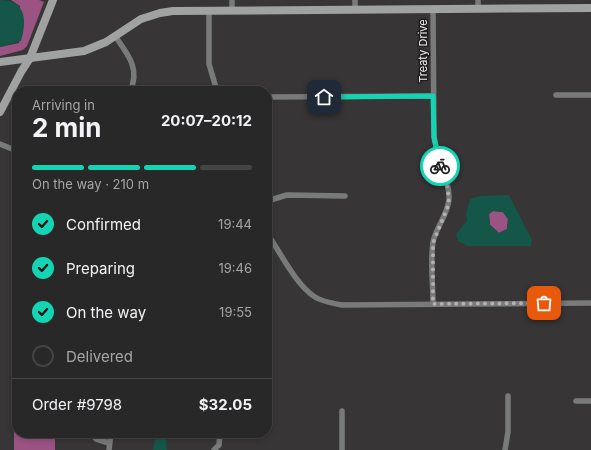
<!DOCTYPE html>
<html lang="en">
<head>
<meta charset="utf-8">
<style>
	:root { --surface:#292828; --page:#353434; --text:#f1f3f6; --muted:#a5a6a8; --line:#454445; --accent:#13d5b4 }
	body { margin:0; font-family:Inter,sans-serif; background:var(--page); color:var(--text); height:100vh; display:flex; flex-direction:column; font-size:15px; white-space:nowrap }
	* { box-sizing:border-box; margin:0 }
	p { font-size:13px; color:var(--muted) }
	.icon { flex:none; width:22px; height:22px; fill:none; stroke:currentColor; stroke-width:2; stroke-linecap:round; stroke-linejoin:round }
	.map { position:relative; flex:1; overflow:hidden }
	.details { position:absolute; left:12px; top:86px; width:260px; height:352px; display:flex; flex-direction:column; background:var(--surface); border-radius:16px; box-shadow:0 2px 6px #0003,0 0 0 1px var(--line) }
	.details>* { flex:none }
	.pin { position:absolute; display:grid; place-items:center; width:34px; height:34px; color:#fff; margin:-17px; border-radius:8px; box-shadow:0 2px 6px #0006 }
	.courier { position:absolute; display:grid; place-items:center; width:40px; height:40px; margin:-20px; border:3px solid #13d5b4; border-radius:50%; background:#fff; color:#222; box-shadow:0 1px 5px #0007 }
	.head em { font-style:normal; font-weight:700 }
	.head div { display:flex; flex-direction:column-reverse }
	.head { display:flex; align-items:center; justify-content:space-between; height:68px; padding:0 20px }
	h1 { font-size:26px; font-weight:700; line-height:30px }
	.bar { display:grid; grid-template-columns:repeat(4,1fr); gap:6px 4px; align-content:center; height:48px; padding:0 20px }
	.bar i { height:5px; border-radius:3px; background:var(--line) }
	.bar .active { background:var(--accent) }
	.bar p { grid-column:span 4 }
	.line { display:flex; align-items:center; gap:10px; padding:0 20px; border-top:1px solid var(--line) }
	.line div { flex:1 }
	ol { padding:0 20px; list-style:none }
	li { display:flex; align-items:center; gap:12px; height:44px }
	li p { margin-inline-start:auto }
	li .icon { padding:4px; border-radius:50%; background:var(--accent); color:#111; stroke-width:4 }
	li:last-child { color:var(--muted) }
	li i { width:22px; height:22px; border:2px solid var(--line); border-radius:50% }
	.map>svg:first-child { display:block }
	.forest { fill:#9b5384 }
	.water { fill:#145648; fill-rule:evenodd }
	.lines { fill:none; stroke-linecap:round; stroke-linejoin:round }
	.street { stroke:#797b7a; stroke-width:5.5 }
	.secondary { stroke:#9fa2a1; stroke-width:8 }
	.done { stroke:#b2b0b1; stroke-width:4; stroke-dasharray:0 7.2 }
	.route { stroke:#13d5b4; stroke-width:5 }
	.labels { text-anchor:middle; stroke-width:3; stroke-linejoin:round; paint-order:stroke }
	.street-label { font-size:11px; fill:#f4f2f3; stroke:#1e1d1d }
</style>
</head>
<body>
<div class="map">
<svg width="591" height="450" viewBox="0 0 591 450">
	<rect width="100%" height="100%" fill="#373536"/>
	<g class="forest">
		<path d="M11 0H39L44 2 27 46 23 50 0 56V47L19 43 20 6Z"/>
		<path d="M493 211 503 212 508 219 507 229 499 233 490 225 489 214Z"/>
		<path d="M14 388H17V433H27L33 436 39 433H55V450H14Z"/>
	</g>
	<g class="water">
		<path d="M0 0C26 0 27 20 21 41L0 47Z"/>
		<path d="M509 195 532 240 531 246H468L458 241 456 234 467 221 466 213 470 199 479 196ZM493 211 503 212 508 219 507 229 499 233 490 225 489 214Z"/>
		<path d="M156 433H169L166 440 167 450H153Z"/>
	</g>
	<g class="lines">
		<g class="street">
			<path d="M478 0V8"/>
			<path d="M355 9V0"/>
			<path d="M209 10V64L217 91"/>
			<path d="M232 10V0"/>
			<path d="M115 36C127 53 141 69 130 91"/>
			<path d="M556 95H591"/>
			<path d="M267 97 433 96"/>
			<path d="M0 144 17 151"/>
			<path d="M267 201 287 195 345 196"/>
			<path d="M267 233C280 252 296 285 315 297 323 302 332 303 342 305L591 303"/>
			<path d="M433 304C433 284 430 262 433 242 436 227 448 215 449 199 450 181 437 157 434 137L433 10"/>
			<path d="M576 401H591"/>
			<path d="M91 433 96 439 109 443"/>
			<path d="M109 450 111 433"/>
			<path d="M214 450 219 445 220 433"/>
			<path d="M342 450V411"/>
			<path d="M505 450 508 432V396"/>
		</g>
		<g class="secondary">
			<path d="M0 62 84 51 106 42 141 19 160 13 173 11 591 8"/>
			<path d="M0 112 21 72 30 58 53 0"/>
		</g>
	</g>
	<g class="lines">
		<path class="done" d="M440 166 447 185 449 199 448 206 433 243V304L544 303"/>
		<path class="route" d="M324 97 433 96 434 137 440 166"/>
	</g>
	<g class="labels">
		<g class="street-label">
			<text transform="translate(423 51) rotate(-90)" y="4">Treaty Drive</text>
		</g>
	</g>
</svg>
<div class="pin" style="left:544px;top:303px;background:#ea580c"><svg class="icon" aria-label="bag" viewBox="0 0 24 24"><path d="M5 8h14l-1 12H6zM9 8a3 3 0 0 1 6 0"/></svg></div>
<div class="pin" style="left:324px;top:97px;background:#1f2937"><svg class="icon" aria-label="home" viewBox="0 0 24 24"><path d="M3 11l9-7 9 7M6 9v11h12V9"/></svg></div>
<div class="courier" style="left:440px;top:166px"><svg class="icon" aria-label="bike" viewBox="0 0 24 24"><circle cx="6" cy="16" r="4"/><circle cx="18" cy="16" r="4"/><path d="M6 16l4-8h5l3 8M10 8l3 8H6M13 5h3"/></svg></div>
<section class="details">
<div class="head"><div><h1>2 min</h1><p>Arriving in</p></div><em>20:07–20:12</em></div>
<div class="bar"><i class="active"></i><i class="active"></i><i class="active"></i><i></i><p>On the way · 210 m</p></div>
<ol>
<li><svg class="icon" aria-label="check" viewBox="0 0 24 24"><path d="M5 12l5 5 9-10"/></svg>Confirmed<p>19:44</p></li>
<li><svg class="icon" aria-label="check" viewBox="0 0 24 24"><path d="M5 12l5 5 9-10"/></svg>Preparing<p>19:46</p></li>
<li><svg class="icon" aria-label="check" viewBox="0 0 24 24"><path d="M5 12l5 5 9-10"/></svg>On the way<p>19:55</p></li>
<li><i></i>Delivered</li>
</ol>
<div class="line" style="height:52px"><div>Order #9798</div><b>$32.05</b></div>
</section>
</div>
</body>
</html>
